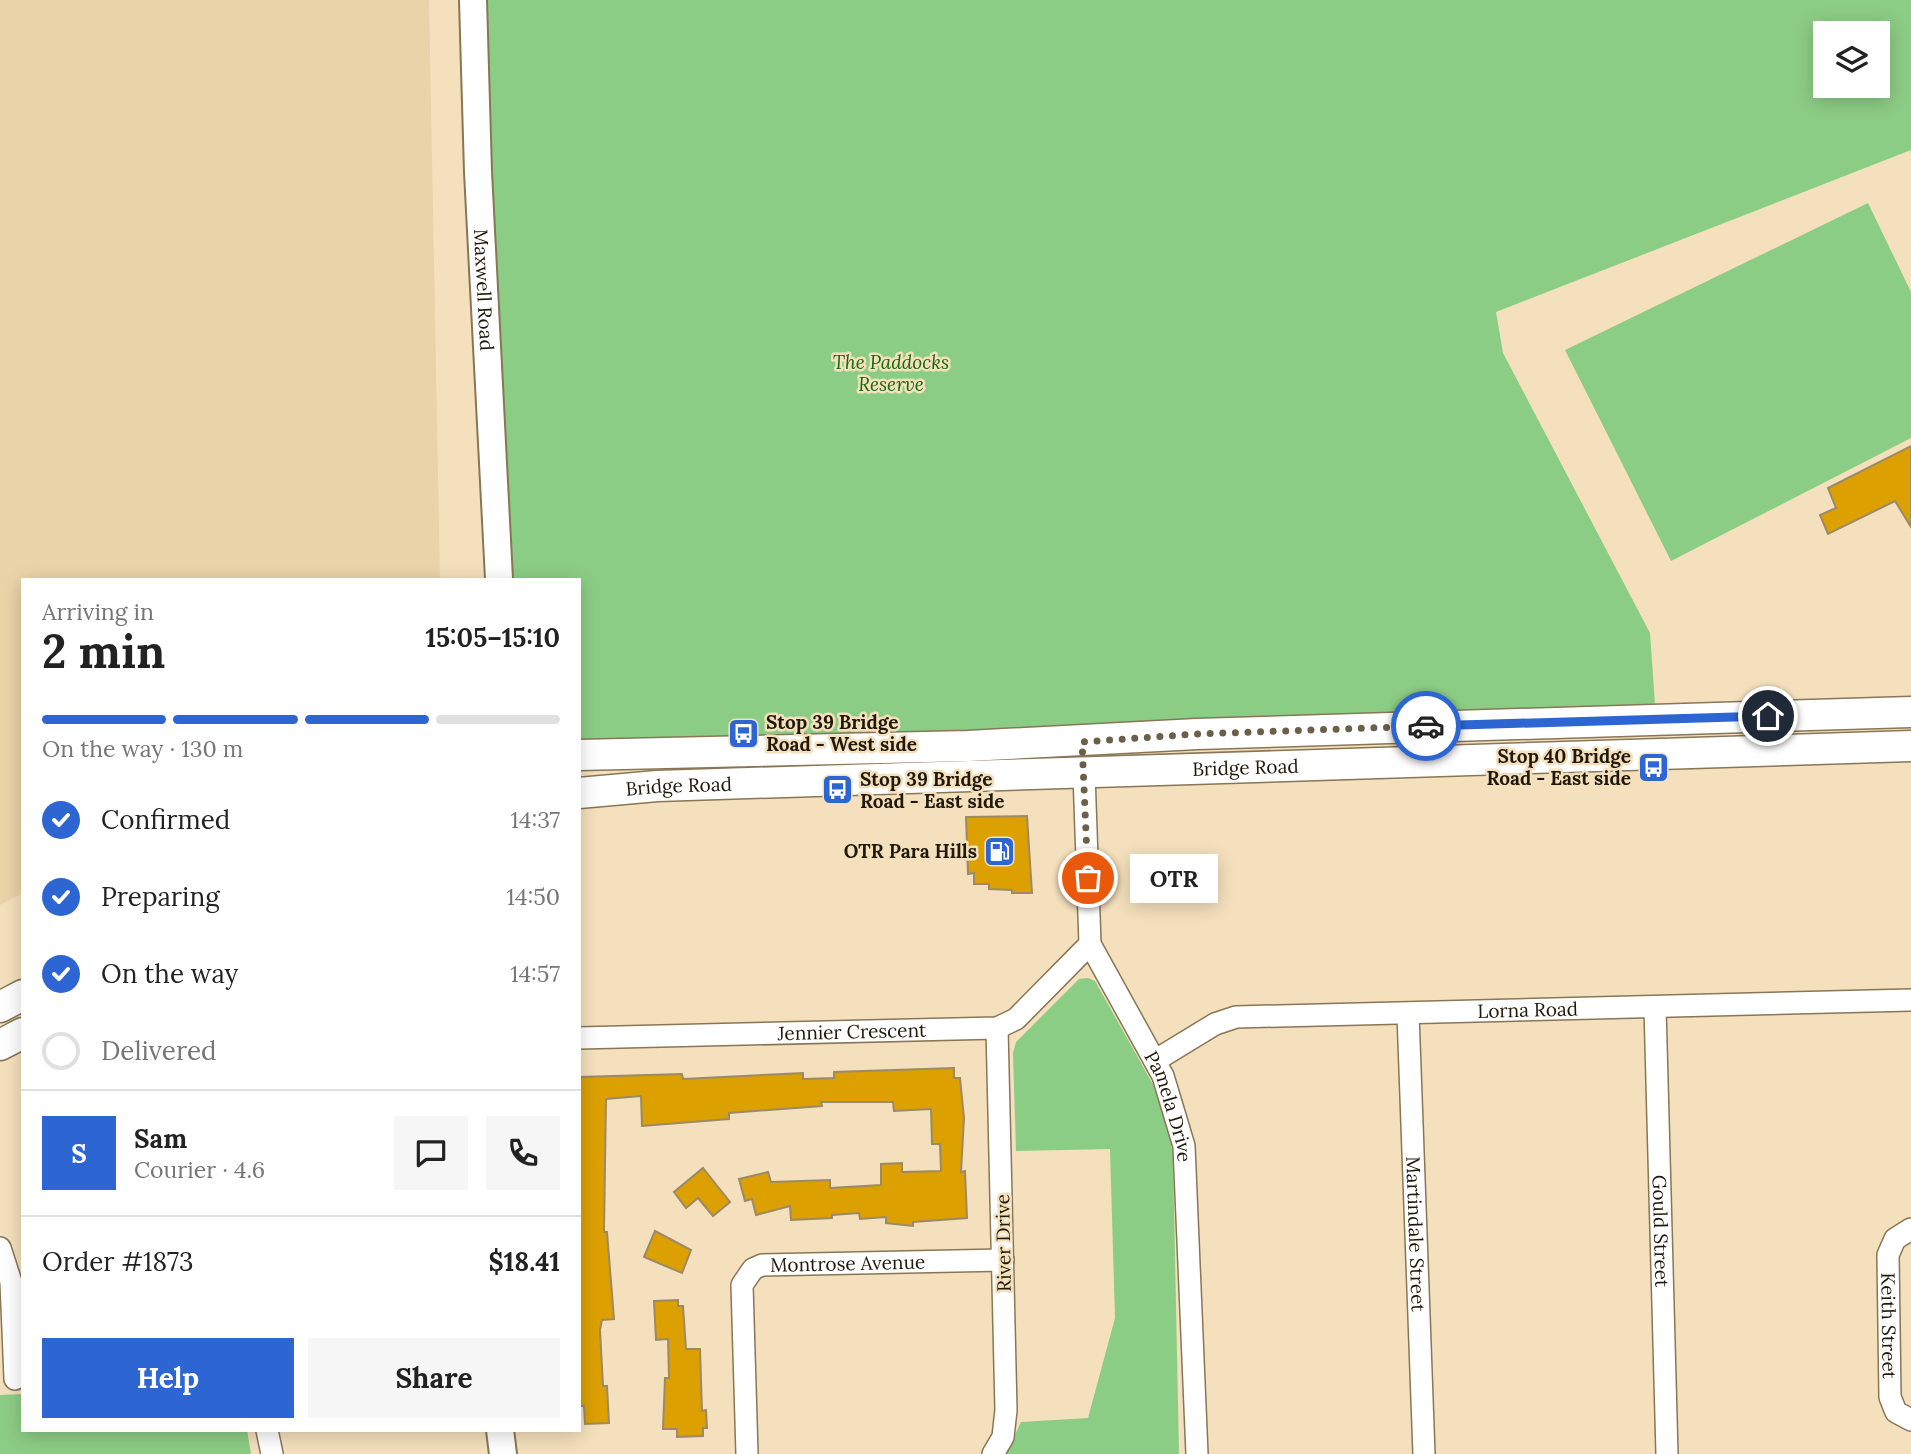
<!DOCTYPE html>
<html lang="en">
<head>
<meta charset="utf-8">
<style>
	:root { --surface:#fff; --page:#f6f6f6; --text:#222; --muted:#767676; --line:#e0e0e0; --accent:#2d65d3 }
	body { margin:0; font-family:Lora,serif; background:var(--page); color:var(--text); height:100vh; display:flex; flex-direction:column; font-size:26px; white-space:nowrap }
	* { box-sizing:border-box; margin:0 }
	p { font-size:23px; color:var(--muted) }
	.icon { flex:none; width:38px; height:38px; fill:none; stroke:currentColor; stroke-width:2; stroke-linecap:round; stroke-linejoin:round }
	.map { position:relative; flex:1; overflow:hidden }
	.sheet { position:absolute; left:21px; top:578px; width:560px; height:854px; display:flex; flex-direction:column; background:var(--surface); border-radius:0px; box-shadow:0 4px 18px #0003 }
	.sheet>* { flex:none }
	.controls { position:absolute; left:1813px; top:21px; display:grid; gap:14px }
	.controls a { display:grid; place-items:center; width:77px; height:77px; border-radius:0px; background:var(--surface); box-shadow:0 4px 18px #0003; font-size:35px }
	.pin { position:absolute; display:grid; place-items:center; width:60px; height:60px; color:#fff; margin:-30px; border:4px solid #fff; border-radius:50%; box-shadow:0 2px 7px #0007 }
	.courier { position:absolute; display:grid; place-items:center; width:70px; height:70px; margin:-35px; border:5px solid #2d65d3; border-radius:50%; background:#fff; color:#222; box-shadow:0 2px 9px #0007 }
	.bubble { position:absolute; height:49px; border-radius:0px; background:var(--surface); box-shadow:0 4px 18px #0003; font-size:23px; font-weight:700; line-height:49px; text-align:center }
	.summary em { font-style:normal; font-weight:700 }
	.summary div { display:flex; flex-direction:column-reverse }
	.summary { display:flex; align-items:center; justify-content:space-between; height:119px; padding:0 21px }
	h1 { font-size:46px; font-weight:700; line-height:52px }
	.bar { display:grid; grid-template-columns:repeat(4,1fr); gap:10px 7px; align-content:center; height:84px; padding:0 21px }
	.bar i { height:9px; border-radius:5px; background:var(--line) }
	.bar .current { background:var(--accent) }
	.bar p { grid-column:span 4 }
	.line { display:flex; align-items:center; gap:18px; padding:0 21px; border-top:2px solid var(--line) }
	.line div { flex:1 }
	.round { display:grid; place-items:center; flex:none; width:74px; height:74px; border-radius:0px; background:var(--page) }
	ol { padding:0 21px; list-style:none }
	li { display:flex; align-items:center; gap:21px; height:77px }
	li p { margin-inline-start:auto }
	li .icon { padding:7px; border-radius:50%; background:var(--accent); color:#fff; stroke-width:4 }
	li:last-child { color:var(--muted) }
	li i { width:38px; height:38px; border:4px solid var(--line); border-radius:50% }
	.action { display:flex; gap:14px; margin-top:auto; padding:14px 21px }
	.action a { flex:1; height:80px; border-radius:0px; background:var(--accent); color:#fff; font-size:28px; font-weight:700; line-height:80px; text-align:center }
	.action a+a { background:var(--page); color:var(--text) }
	.map>svg:first-child { display:block }
	.built { fill:#ebd3a9 }
	.green { fill:#8ccd85; fill-rule:evenodd }
	.building { fill:#dca000; stroke:#9b8968; stroke-width:2 }
	.lines { fill:none; stroke-linecap:round; stroke-linejoin:round }
	.minor-casing { stroke:#887656; stroke-width:24 }
	.tertiary-casing { stroke:#887656; stroke-width:30 }
	.secondary-casing { stroke:#887656; stroke-width:33 }
	.minor { stroke:#fff; stroke-width:21 }
	.tertiary { stroke:#fff; stroke-width:26 }
	.secondary { stroke:#fff; stroke-width:30 }
	.done { stroke:#6a5f49; stroke-width:7; stroke-dasharray:0 12.6 }
	.route { stroke:#2d65d3; stroke-width:9 }
	.labels { text-anchor:middle; stroke-width:5; stroke-linejoin:round; paint-order:stroke }
	.street-label { font-size:19px; fill:#20190b; stroke:#f4e0bc }
	.park-label { font-size:19px; font-style:italic; fill:#136a0b; stroke:#f4e0bc }
	.poi-label { font-size:19px; font-weight:bold; fill:#20190b; stroke:#f4e0bc; text-anchor:start }
</style>
</head>
<body>
<div class="map">
<svg width="1911" height="1454" viewBox="0 0 1911 1454">
	<rect width="100%" height="100%" fill="#f4e0bc"/>
	<path class="built" d="M0 0H429L440 579H23V893L0 905Z"/>
	<g class="green">
		<path d="M475 0H1911V150L1496 312 1503 353 1650 633 1656 719 579 757V579H493ZM1825 33H1878V86H1825Z"/>
		<path d="M1868 203 1911 292V438L1671 561 1565 350Z"/>
		<path d="M1088 978 1095 981 1155 1088 1166 1117 1173 1155 1179 1454H1006L1021 1422 1088 1418 1115 1318 1110 1149 1016 1151 1013 1053 1016 1042 1079 979Z"/>
		<path d="M23 1394V1430H247L251 1454H0V1395Z"/>
	</g>
	<g class="building">
		<path d="M1911 446V527L1895 501 1828 534 1820 515 1836 508 1828 488Z"/>
		<path d="M1027 816 1032 893H1012V890L989 889V884H974V873L968 874 966 817Z"/>
		<path d="M954 1068V1078H960L964 1118 961 1172 965 1171 967 1218 913 1222V1226L886 1223V1217L860 1219 859 1213 832 1215V1218L791 1220 790 1206 756 1215 752 1199 745 1201 739 1179 768 1172 771 1182 830 1180V1188L881 1185V1164L902 1163V1172L941 1171 940 1144H932L931 1109 894 1111 893 1102H821L822 1106 729 1113V1119L642 1126 641 1096 606 1099 604 1232H607L614 1319 602 1320 600 1330 603 1386H607L609 1423 585 1424 584 1406H579V1077L682 1074 683 1079 803 1073V1079L834 1078V1072Z"/>
		<path d="M703 1168 730 1202 713 1216 698 1198 686 1208 674 1192Z"/>
		<path d="M655 1231 691 1250 682 1273 644 1257Z"/>
		<path d="M678 1300V1306H683L686 1349H700L702 1411 706 1410 707 1428H703V1436L677 1437V1429H663L665 1378H669L668 1339 656 1340 654 1301Z"/>
	</g>
	<g class="lines">
		<defs>
			<g id="minor">
				<path id="s1" d="M1084 774 1090 944 1163 1076 1184 1146 1197 1454"/>
				<path id="s2" d="M1655 1007 1667 1454"/>
				<path id="s3" d="M1408 1014 1424 1454"/>
				<path id="s4" d="M579 1038 997 1028 1016 1019 1090 944"/>
				<path id="s5" d="M1156 1060 1215 1024 1236 1017 1911 1000"/>
				<path id="s6" d="M1911 1229 1895 1239 1888 1255 1890 1397 1896 1412 1911 1420"/>
				<path d="M0 1248 11 1282 15 1379"/>
				<path d="M267 1430 272 1454"/>
				<path id="s7" d="M747 1454 742 1285 753 1269 762 1265 1003 1260"/>
				<path d="M993 1454 1003 1437 1006 1410 997 1028"/>
			</g>
			<g id="tertiary">
				<path id="s8" d="M473 0 478 172 499 579"/>
				<path d="M500 1430 503 1454"/>
			</g>
			<g id="secondary">
				<path d="M579 755 968 746 1197 734 1911 712"/>
				<path id="s9" d="M579 793 657 786 1911 746"/>
				<path d="M0 1007 23 995"/>
				<path d="M0 1045 23 1033"/>
			</g>
		</defs>
		<use href="#minor" class="minor-casing"/>
		<use href="#tertiary" class="tertiary-casing"/>
		<use href="#secondary" class="secondary-casing"/>
		<use href="#minor" class="minor"/>
		<use href="#tertiary" class="tertiary"/>
		<use href="#secondary" class="secondary"/>
	</g>
	<g class="lines">
		<path class="done" d="M1088 878 1082 742 1197 734 1426 726"/>
		<path class="route" d="M1426 726 1768 716"/>
	</g>
	<defs>
		<symbol id="bus-square" viewBox="-11 -11 22 22"><rect x="-9" y="-9" width="18" height="18" rx="4" fill="#2d65d3" stroke="#f4e0bc"/><path d="M-5-6H5V4H4V6H2V4H-2V6H-4V4H-5ZM-3.5-4V0h7V-4ZM-3.5 1.2v1.5H-2V1.2ZM2 1.2v1.5H3.5V1.2Z" fill="#fff"/></symbol>
		<symbol id="fuel-square" viewBox="-11 -11 22 22"><rect x="-9" y="-9" width="18" height="18" rx="4" fill="#2d65d3" stroke="#f4e0bc"/><path d="M-5.5-6h7V0h2V4h1.3V-2.5L3-4.5l.8-.8L6-3V5H2.5V1h-1V6h-7ZM-4.2-4.7v3.2H.2V-4.7Z" fill="#fff"/></symbol>
	</defs>
	<g fill-rule="evenodd">
		<use href="#bus-square" x="726" y="716" width="35" height="35"/>
		<use href="#bus-square" x="1636" y="750" width="35" height="35"/>
		<use href="#bus-square" x="820" y="772" width="35" height="35"/>
		<use href="#fuel-square" x="982" y="834" width="35" height="35"/>
	</g>
	<g class="labels">
		<g class="street-label">
			<text dy="7" stroke="none"><textPath href="#s8" startOffset="290">Maxwell Road</textPath></text>
			<text dy="7" stroke="none"><textPath href="#s9" startOffset="667">Bridge Road</textPath></text>
			<text dy="7" stroke="none"><textPath href="#s9" startOffset="100">Bridge Road</textPath></text>
			<text dy="7" stroke="none"><textPath href="#s5" startOffset="383">Lorna Road</textPath></text>
			<text dy="7" stroke="none"><textPath href="#s4" startOffset="273">Jennier Crescent</textPath></text>
			<text dy="7" stroke="none"><textPath href="#s1" startOffset="352">Pamela Drive</textPath></text>
			<text dy="7" stroke="none"><textPath href="#s2" startOffset="224">Gould Street</textPath></text>
			<text dy="7" stroke="none"><textPath href="#s3" startOffset="220">Martindale Street</textPath></text>
			<text transform="translate(1003 1243) rotate(-91)" y="7">River Drive</text>
			<text dy="7" stroke="none"><textPath href="#s7" startOffset="284">Montrose Avenue</textPath></text>
			<text dy="7" stroke="none"><textPath href="#s6" startOffset="107">Keith Street</textPath></text>
		</g>
		<g class="park-label">
			<text x="891" y="369">The Paddocks<tspan x="891" dy="22">Reserve</tspan></text>
		</g>
		<g class="poi-label">
			<text x="766" y="729">Stop 39 Bridge<tspan x="766" dy="22">Road - West side</tspan></text>
			<text x="1631" y="763" text-anchor="end">Stop 40 Bridge<tspan x="1631" dy="22">Road - East side</tspan></text>
			<text x="860" y="786">Stop 39 Bridge<tspan x="860" dy="22">Road - East side</tspan></text>
			<text x="977" y="858" text-anchor="end">OTR Para Hills</text>
		</g>
	</g>
</svg>
<div class="controls">
<a><svg class="icon" aria-label="layers" viewBox="0 0 24 24"><path d="M12 4l9 5-9 5-9-5zM3 14l9 5 9-5"/></svg></a>
</div>
<div class="pin" style="left:1088px;top:878px;background:#ea580c"><svg class="icon" aria-label="bag" viewBox="0 0 24 24"><path d="M5 8h14l-1 12H6zM9 8a3 3 0 0 1 6 0"/></svg></div>
<div class="pin" style="left:1768px;top:716px;background:#1f2937"><svg class="icon" aria-label="home" viewBox="0 0 24 24"><path d="M3 11l9-7 9 7M6 9v11h12V9"/></svg></div>
<div class="courier" style="left:1426px;top:726px"><svg class="icon" aria-label="car" viewBox="0 0 24 24"><path d="M5 17H2v-5l4-1 3-4h7l3 4 3 1v5h-3M9 17h6M6 11h13"/><circle cx="7" cy="17" r="2"/><circle cx="17" cy="17" r="2"/></svg></div>
<div class="bubble" style="left:1130px;top:854px;width:88px">OTR</div>
<section class="sheet">
<div class="summary"><div><h1>2 min</h1><p>Arriving in</p></div><em>15:05–15:10</em></div>
<div class="bar"><i class="current"></i><i class="current"></i><i class="current"></i><i></i><p>On the way · 130 m</p></div>
<ol>
<li><svg class="icon" aria-label="check" viewBox="0 0 24 24"><path d="M5 12l5 5 9-10"/></svg>Confirmed<p>14:37</p></li>
<li><svg class="icon" aria-label="check" viewBox="0 0 24 24"><path d="M5 12l5 5 9-10"/></svg>Preparing<p>14:50</p></li>
<li><svg class="icon" aria-label="check" viewBox="0 0 24 24"><path d="M5 12l5 5 9-10"/></svg>On the way<p>14:57</p></li>
<li><i></i>Delivered</li>
</ol>
<div class="line" style="height:126px"><b class="round" style="background:var(--accent);color:#fff">S</b><div><b>Sam</b><p>Courier · 4.6</p></div><a class="round"><svg class="icon" aria-label="chat" viewBox="0 0 24 24"><path d="M4 5h16v11H9l-5 4z"/></svg></a><a class="round"><svg class="icon" aria-label="phone" viewBox="0 0 24 24"><path d="M5 4h4l2 5-3 2q2 4 5 5l2-3 5 2v4C11 20 4 13 5 4z"/></svg></a></div>
<div class="line" style="height:91px"><div>Order #1873</div><b>$18.41</b></div>
<div class="action"><a>Help</a><a>Share</a></div>
</section>
</div>
</body>
</html>
